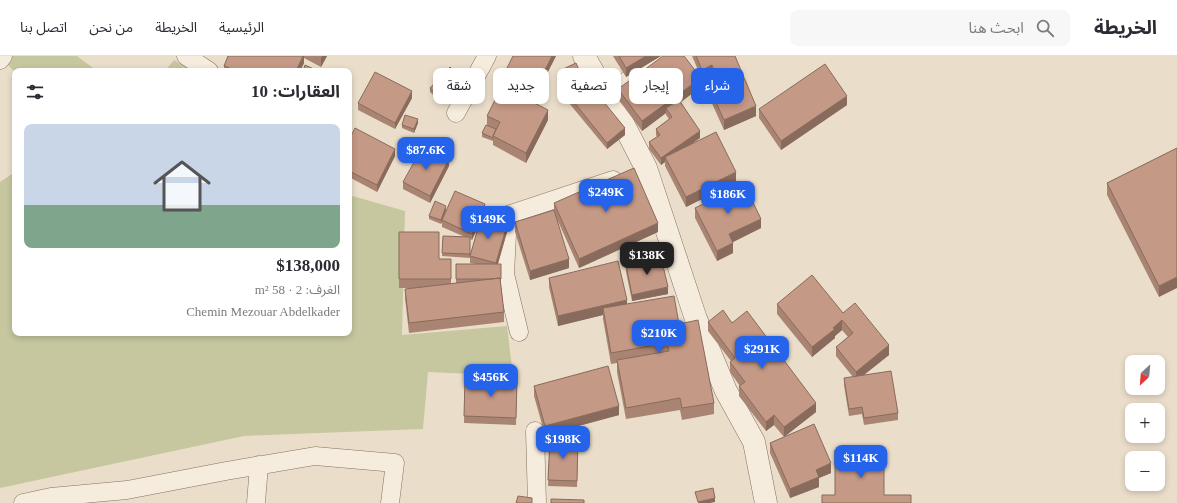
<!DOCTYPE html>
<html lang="ar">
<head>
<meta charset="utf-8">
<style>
  body { margin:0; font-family:"Times New Roman","Noto Sans Arabic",serif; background:#f7f7f7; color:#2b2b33; direction:rtl; height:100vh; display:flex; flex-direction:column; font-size:15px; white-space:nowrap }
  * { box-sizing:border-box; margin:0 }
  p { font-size:13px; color:#7c7c81 }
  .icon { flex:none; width:22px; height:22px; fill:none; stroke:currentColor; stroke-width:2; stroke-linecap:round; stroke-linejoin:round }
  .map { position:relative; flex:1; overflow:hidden; direction:ltr }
  .drawer { position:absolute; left:12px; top:12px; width:340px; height:268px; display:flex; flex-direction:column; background:#fff; border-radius:8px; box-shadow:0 2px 6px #0003; direction:rtl }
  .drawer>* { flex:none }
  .banner { position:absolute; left:364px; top:12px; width:380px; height:36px; direction:rtl; display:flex; gap:8px }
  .needle { width:26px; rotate:206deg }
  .fabs { position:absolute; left:1125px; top:299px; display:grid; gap:8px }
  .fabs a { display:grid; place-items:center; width:40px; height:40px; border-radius:8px; background:#fff; box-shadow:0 2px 6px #0003; font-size:20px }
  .price { position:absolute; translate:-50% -34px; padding:0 9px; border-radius:8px; background:#2563eb; color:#fff; font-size:13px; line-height:26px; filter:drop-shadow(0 1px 2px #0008) }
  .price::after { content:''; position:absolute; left:50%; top:24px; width:12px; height:9px; margin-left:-6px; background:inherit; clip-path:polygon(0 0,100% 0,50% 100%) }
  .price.current { background:#222; color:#fff }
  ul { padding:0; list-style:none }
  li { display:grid; align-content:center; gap:8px; height:212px; padding:0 12px }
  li+li { border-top:1px solid #e1e1e2 }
  li span { display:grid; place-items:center; height:124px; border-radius:8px; color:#555 }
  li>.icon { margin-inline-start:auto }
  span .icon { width:72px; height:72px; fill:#fffc; stroke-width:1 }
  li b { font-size:17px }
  h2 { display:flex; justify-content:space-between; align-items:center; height:48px; padding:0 12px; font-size:17px }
  .tag { padding:0 14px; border-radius:8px; background:#fff; box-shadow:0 2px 6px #0003; font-size:14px; line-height:36px }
  .tag.current { background:#2563eb; color:#fff }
  header { display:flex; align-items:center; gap:24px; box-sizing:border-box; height:56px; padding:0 20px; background:#fff; border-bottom:1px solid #e1e1e2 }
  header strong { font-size:19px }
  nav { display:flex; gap:22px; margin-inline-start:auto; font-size:14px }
  .search { width:280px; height:36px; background:#f7f7f7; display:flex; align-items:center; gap:10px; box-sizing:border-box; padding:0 14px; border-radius:8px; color:#7c7c81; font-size:15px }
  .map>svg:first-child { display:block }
</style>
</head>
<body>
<header>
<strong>الخريطة</strong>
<div class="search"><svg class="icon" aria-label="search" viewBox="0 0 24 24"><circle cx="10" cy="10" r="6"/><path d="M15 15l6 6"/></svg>ابحث هنا</div>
<nav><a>الرئيسية</a><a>الخريطة</a><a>من نحن</a><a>اتصل بنا</a></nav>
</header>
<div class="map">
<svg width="1177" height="447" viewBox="0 0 1177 447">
  <rect width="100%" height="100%" fill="#eadeca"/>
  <path fill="#c6c79f" d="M11 0H77L97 15H15V16L6 7Z
    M174 4 192 15H165Z
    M15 116V277H349V139L405 155 402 279 507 270 513 320 428 316 423 373 244 380 0 432V126Z"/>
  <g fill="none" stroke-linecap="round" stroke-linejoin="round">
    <g stroke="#857161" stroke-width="19">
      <path id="minor" d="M186 0 209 15
        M0 4 3 0
        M605 37 672 0
        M456 57 487 0
        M519 276 505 218 508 159 613 124
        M535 375 537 447
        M23 447 51 441 127 434 226 415 315 400 395 407 390 447
        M256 447 259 409"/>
    </g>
    <g stroke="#857161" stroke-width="23">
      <path id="tertiary" d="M584 0 605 37 609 40 646 112 696 263 726 335 754 386 766 447"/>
    </g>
    <use href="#minor" stroke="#f6ecdd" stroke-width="18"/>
    <use href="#tertiary" stroke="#f6ecdd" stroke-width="22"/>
  </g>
  <path fill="#a98472" d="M228 0H327L321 11 304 2V7L300 15H224V10Z
    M556 0 537 37 506 21V14Z
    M613 0H661L626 21Z
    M692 0H735L756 60 724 74 710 43V33L717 30 712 19 702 23Z
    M561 14 582 20 625 79 607 93 564 41V34L568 31 561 17Z
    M461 25 441 46 430 36V32Z
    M701 31 681 46 700 82 690 89 736 126 686 151 665 110V106L661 109 649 93V86L657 81 656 79V73L669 63 666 59V57L642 75 618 43V33Z
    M412 42 395 73 358 54V47Z
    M847 49 781 94 759 62V53Z
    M487 60 548 64 526 107 493 89V85L482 81V77L487 69Z
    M418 67 414 77 402 72V69Z
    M349 84 395 100 377 136 349 121Z
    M1177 92 1159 241 1107 139V127Z
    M449 110 430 147 403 133V126Z
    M554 147 658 176 579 212 557 163 569 212 530 224 515 176V166L554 154Z
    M695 152 761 172 733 186V197L717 205 695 162Z
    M446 154 485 155 482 162 507 176 498 208H501V230L504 256V266L409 277 405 242V233L414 232H399V176L439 203H451V228L456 227V208H476L470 207V200L479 169 472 184 470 183V202L442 200 443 180 465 181 442 171V165L441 168 429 163V160Z
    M626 209 668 238 632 245 626 216Z
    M549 222 627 248 679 268 714 347V358L682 364 680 354 626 363 617 316V307L611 308 603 263V259L558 270 549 231Z
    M777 248 843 257 889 299 864 319 898 357V364L864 369 862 358 849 360 844 329V322L853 321 836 300V291L848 281 842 274 835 280V282L812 301 777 258Z
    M708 266 732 267 816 356 784 381 774 369 766 375 739 340V330H740L730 316V306L731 305 708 275Z
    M465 323 517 324 516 369 464 367Z
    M534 330 619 359 545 379 534 340Z
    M550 382 578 383 577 431 548 430Z
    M770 387 831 417 819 422V431L790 442 770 397Z"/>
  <path fill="#896b5d" d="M303 0H304V7L300 15H296Z
    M322 0H327L321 11V2Z
    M552 0H556L537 37V30Z
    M646 0H661L626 21V12Z
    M712 9V19L702 23V14Z
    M461 21V25L441 46V42Z
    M701 22V31L668 55 666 52V57L642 75V65Z
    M412 35V42L395 73V67Z
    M847 40V49L781 94V85Z
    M756 50V60L724 74V64Z
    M548 54V64L526 107V97Z
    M418 63V67L414 77V73Z
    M625 72V79L607 93V87Z
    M700 75V82L667 105 665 101V106L661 109V102Z
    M395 93V100L377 136V129Z
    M449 103V110L430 147V140Z
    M736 116V126L686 151V141Z
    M485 148V155L472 184V178Z
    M446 150V154L441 168V164Z
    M761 163V172L729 188V178Z
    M658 167V176L579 212V203Z
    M507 169V176L496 214V207Z
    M733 187V197L717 205V195Z
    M569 203V212L530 224V215Z
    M1177 221V232L1159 241V230Z
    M668 231V238L632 245V239Z
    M627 244V253L603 252V259L558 270V260Z
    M842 264V274L835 280V282L812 301V291L833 272Z
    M889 289V299L856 325V316Z
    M816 347V356L784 381V371Z
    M619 350V359L545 379V370Z
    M774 359V369L766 375V366Z
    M831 407V417L819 422V431L790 442V433L816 414Z
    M715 442V446L710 447H698V446Z"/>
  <path fill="#c49985" stroke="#896b5d" d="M228 0H303L296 15H237L224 10Z
    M513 0H552L537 30 506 14Z
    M619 0H646L626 12Z
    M663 0H684L701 22 642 65 618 33Z
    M696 0H735L756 50 724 64 710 33 721 29 712 9 702 14Z
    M576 7 582 20 575 25 568 28 561 14Z
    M825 8 847 40 781 85 759 53Z
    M305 9 318 15H303Z
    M450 11 461 21 441 42 430 32Z
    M375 16 412 35 395 67 358 47Z
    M582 19 625 72 607 87 564 34Z
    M502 30 548 54 526 97 493 80 500 66 487 60Z
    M679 44 700 75 661 102 649 86 660 79 656 73 672 61 666 52Z
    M405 59 418 63 414 73 402 69Z
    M486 69 496 73 493 80V82L482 77Z
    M355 72 395 93 377 129 349 115V84Z
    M716 76 736 116 686 141 665 101Z
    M423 90 449 103 430 140 403 126Z
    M1177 92V221L1159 230 1107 127Z
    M634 112 658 167 579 203 554 147Z
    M744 128 761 163 729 178 733 187 717 195 695 152Z
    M455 135 485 148 472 178 442 164Z
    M435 145 446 150 441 164 429 160Z
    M554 154 569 203 530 215 515 166Z
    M481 162 507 169 496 207 470 200Z
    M399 176H439V203H451V223H399Z
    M443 180 470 181V198L442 197Z
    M661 201 668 231 632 239 626 209Z
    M618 205 627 244 558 260 549 222Z
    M456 208H501V223H500V222L491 223H456Z
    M812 219 843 257 855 247 889 289 856 316 836 291 853 277 842 264 833 272 835 273 812 291 777 248Z
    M500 222 504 256 409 267 405 233Z
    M674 240 679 268 698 264 714 347 682 352 680 342 626 352 617 304 669 295 667 287 611 297 603 252Z
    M723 254 732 267 747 255 816 347 784 371 774 359 766 366 739 330 745 326 730 306 735 302 708 266Z
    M608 310 619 350 545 370 534 330Z
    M891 315 898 357 864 362 862 351 849 353 844 322Z
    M465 323 517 324 516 362 464 360Z
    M814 368 831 407 816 414 819 421 790 433 770 387Z
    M550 382 578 383 577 425 548 424Z
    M884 393V439H911V447H822V439H835V394Z
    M713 432 715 442 698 446 695 436Z
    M518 440 532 442V447H516Z
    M551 443 584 444V447H551Z"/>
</svg>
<div class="fabs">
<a><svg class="needle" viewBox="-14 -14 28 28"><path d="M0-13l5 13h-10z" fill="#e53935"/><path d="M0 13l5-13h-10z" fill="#7c7c81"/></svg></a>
<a>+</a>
<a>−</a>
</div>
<b class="price" style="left:426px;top:115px">$87.6K</b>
<b class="price" style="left:606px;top:157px">$249K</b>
<b class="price" style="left:728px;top:159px">$186K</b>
<b class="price" style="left:488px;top:184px">$149K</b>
<b class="price current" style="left:647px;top:220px">$138K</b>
<b class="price" style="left:659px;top:298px">$210K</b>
<b class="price" style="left:762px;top:314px">$291K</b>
<b class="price" style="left:491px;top:342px">$456K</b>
<b class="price" style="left:563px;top:404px">$198K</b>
<b class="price" style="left:861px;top:423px">$114K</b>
<div class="banner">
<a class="tag current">شراء</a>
<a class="tag">إيجار</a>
<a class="tag">تصفية</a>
<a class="tag">جديد</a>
<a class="tag">شقة</a>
</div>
<section class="drawer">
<h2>العقارات: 10<svg class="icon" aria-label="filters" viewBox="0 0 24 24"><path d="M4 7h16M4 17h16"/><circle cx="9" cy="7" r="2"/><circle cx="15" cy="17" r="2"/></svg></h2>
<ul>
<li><span style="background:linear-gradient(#c9d6e8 65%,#7fa58c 0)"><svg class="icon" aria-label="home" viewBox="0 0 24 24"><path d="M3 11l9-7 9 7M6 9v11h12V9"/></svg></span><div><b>$138,000</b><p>الغرف: 2 · 58 m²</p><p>Chemin Mezouar Abdelkader</p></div></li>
</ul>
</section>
</div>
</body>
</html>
